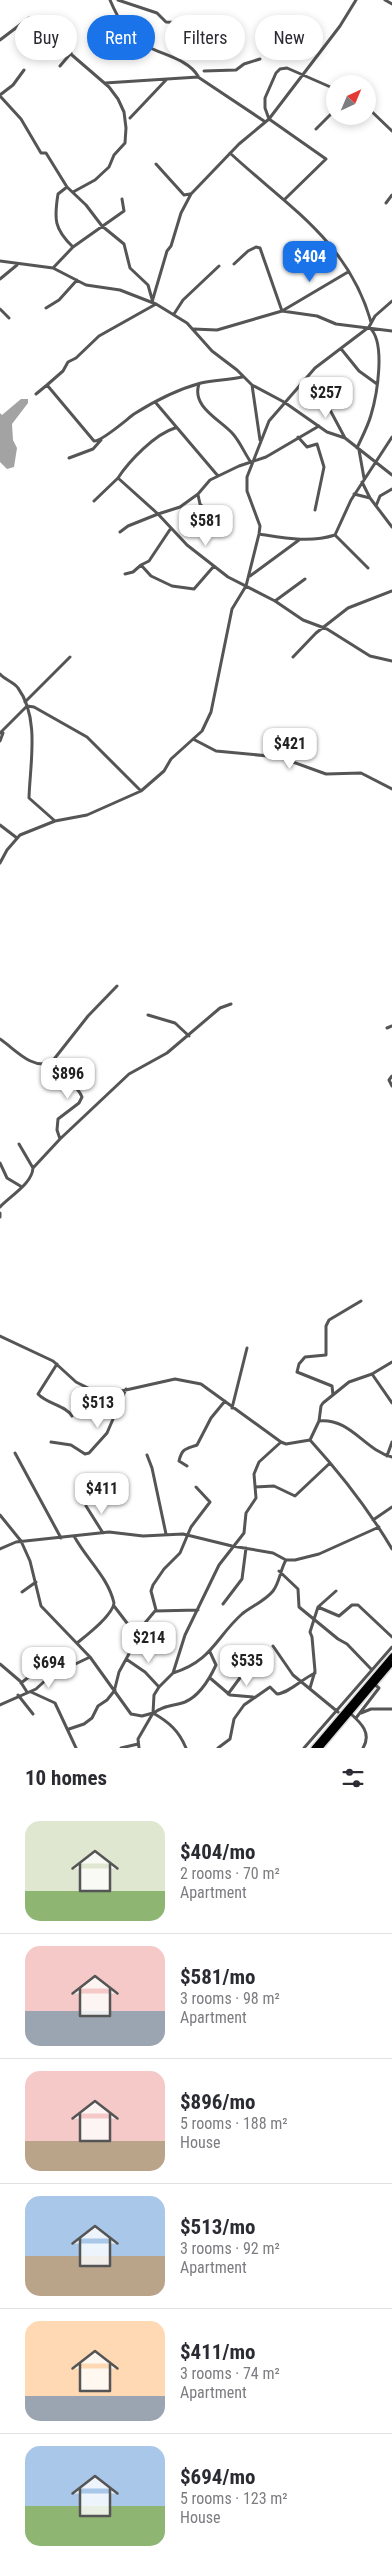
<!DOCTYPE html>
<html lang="en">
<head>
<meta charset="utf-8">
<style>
  body { margin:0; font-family:"Roboto Condensed",sans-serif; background:#f2f2f3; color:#2b2b33; height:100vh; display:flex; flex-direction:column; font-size:19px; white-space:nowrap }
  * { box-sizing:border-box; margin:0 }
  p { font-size:16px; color:#7c7c81 }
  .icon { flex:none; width:28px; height:28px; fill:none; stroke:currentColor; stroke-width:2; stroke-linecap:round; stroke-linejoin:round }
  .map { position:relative; height:1748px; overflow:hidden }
  .drawer { display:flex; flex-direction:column; background:#fff; flex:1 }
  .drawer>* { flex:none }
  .banner { position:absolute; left:15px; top:15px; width:362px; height:45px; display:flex; gap:10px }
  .needle { width:32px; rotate:44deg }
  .fabs { position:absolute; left:326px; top:75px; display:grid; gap:10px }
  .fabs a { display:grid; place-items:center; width:50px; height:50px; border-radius:50%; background:#fff; box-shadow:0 2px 8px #0003; font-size:25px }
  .price { position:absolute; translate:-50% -42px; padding:0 11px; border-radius:10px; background:#fff; color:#222; font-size:16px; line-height:32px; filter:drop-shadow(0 1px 2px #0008) }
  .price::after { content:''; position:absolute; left:50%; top:30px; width:15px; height:11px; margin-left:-8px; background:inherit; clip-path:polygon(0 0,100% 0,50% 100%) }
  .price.on { background:#1a73e8; color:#fff }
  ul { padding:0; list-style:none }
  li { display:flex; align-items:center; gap:15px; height:125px; padding:0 25px }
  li+li { border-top:1px solid #e1e1e2 }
  li span { display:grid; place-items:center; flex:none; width:140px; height:100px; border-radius:15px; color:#555 }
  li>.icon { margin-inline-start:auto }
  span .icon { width:60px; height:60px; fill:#fffc; stroke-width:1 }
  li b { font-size:21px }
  h2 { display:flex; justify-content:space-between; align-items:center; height:60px; padding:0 25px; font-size:21px }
  .chip { padding:0 18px; border-radius:22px; background:#fff; box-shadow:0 2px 8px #0003; font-size:18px; line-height:45px }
  .chip.on { background:#1a73e8; color:#fff }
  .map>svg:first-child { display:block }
</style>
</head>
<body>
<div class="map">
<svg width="392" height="1748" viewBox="0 0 392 1748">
  <rect width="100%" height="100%" fill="#fff"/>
  <path fill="#a3a3a3" d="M21 399H28V403L12 424 13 440 17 448 14 467 7 469 0 462V413L2 415Z"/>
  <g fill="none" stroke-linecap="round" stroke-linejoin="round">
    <g stroke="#dbdbdb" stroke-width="8">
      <path id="primary" d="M314 1748 392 1656
        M320 1748 392 1663"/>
    </g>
    <path stroke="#555" stroke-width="3" d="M110 0C118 19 127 34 145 45 161 55 187 58 198 76
      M118 0 157 13 166 22 186 23 215 31
      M385 0 392 4
      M0 40 29 18 109 87 118 99 124 112 126 128 125 143 114 155 109 167 95 180 73 192
      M60 66 71 53
      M204 71 236 70 244 64 260 59
      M105 83 198 77 264 121
      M0 95 13 85 24 70
      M0 96 21 119 41 153H46L67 187 86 205 102 226 124 244 130 268 148 285 152 299
      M368 108 392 131
      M130 118 166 80
      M316 129 335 110
      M230 153C287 206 348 241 371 322
      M156 164 184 195 190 194
      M67 187 58 194C54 219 54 229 73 247
      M285 199 326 159 269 119 265 108V98L276 73 280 69 287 68 335 89
      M386 203 392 195
      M0 261 53 268 86 285 120 290 156 304 187 323 212 351 237 370 252 385 284 402 327 432 345 438 392 475
      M234 264 248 251 256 247 260 248 282 311 348 272
      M53 268 73 247 124 211 122 199
      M0 279 17 265
      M152 302 167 251 171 246 181 213 191 194 239 144 269 119 340 26 356 0
      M156 304 99 336 76 358 68 362 63 371 47 385 94 441C101 442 126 420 134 414 153 402 179 389 201 383 214 380 229 380 242 377
      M46 308 59 300 77 280
      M0 309 9 318
      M174 314 183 300 219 266
      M193 329 217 330 282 311 317 316 336 324 392 331
      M342 350 359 371 377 384
      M199 384C191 407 221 420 233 434 240 442 244 452 250 461
      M252 385 260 440
      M36 394 47 385
      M322 395 345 438
      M156 403 218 476
      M319 426 266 457 239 466 210 480 198 494 180 507 158 514 187 545 228 577 275 601 303 620 327 629 370 656 392 661
      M298 437 307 447 317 444 324 467 315 510
      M357 448C362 437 368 426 371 415 377 395 386 343 370 328
      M359 450 364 478
      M69 458 93 449 101 440
      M362 482 370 498 392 527
      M354 494 370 498
      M198 495 200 504 211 515 210 519
      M94 501 118 478
      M376 506 380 496 392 489
      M171 528 149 561 141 565 151 576 172 586 194 589 214 566
      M120 532 128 526 158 514 118 478C129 461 155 434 175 428
      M259 534C285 538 310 543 335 535L351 500 392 437
      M335 535 368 568
      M125 574 133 572 141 565
      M250 576 299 540
      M275 601 305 579
      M293 657 316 633 348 608 392 591
      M0 674C5 680 14 682 18 688 40 718 30 763 29 798L55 821
      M25 702 70 657
      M0 733 27 706 34 707 87 737 141 791
      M193 739 216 751 279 757 326 774 361 773 392 789
      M0 741 3 733
      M0 825 17 838
      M0 863 7 850 20 835 55 821 87 815 141 791 164 771 171 759 202 731 211 712 232 609 246 586 259 534 260 526 247 491V477L269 421 315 368 369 327 375 316 392 301
      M148 1015 175 1023 189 1036
      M387 1028 392 1026
      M0 1039C16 1050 31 1069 51 1063L88 1016 117 986
      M56 1060C58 1079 76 1081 82 1097L79 1103 58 1119 57 1130 60 1139
      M392 1076 389 1080 392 1086
      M19 1144 33 1168
      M0 1163 7 1178 22 1187
      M0 1207C10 1196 32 1184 33 1168L60 1139 129 1074 167 1053 220 1008 231 1004
      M0 1213V1217
      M0 1336 53 1361 76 1382 96 1392 108 1394 175 1379 201 1384 281 1442 286 1444 310 1440C340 1473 369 1510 392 1549
      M57 1364 38 1394C47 1404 67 1406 72 1416
      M372 1374 392 1403
      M333 1395 332 1386 297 1372 299 1364 305 1357 326 1355V1326L329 1320 361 1301
      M232 1408 247 1348
      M319 1421C351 1418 364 1450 392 1457
      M310 1440 319 1421 321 1406 323 1403 349 1382 372 1374 392 1362
      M51 1442 71 1445 85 1454 89 1453 107 1433 126 1389
      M15 1453 61 1538
      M147 1455 152 1468 166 1534
      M387 1456 392 1442
      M187 1466 179 1461C182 1448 186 1449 197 1445L211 1418 225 1401
      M255 1487 274 1486 295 1496 330 1463
      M86 1506 103 1533
      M0 1515 21 1541 30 1561 41 1606 90 1657 131 1714 142 1716 153 1713C169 1722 179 1731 186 1748
      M373 1520 392 1507
      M74 1536C87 1560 108 1577 114 1603 113 1615 87 1635 77 1643
      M0 1549 16 1542 109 1532 143 1536 183 1534 232 1546 273 1553 286 1560H295L319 1554 379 1527
      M279 1571 298 1589 299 1607 338 1639 347 1644 372 1670
      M22 1592 36 1582
      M223 1604 242 1579 246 1548
      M114 1606 127 1623 138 1633
      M318 1607 336 1591
      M156 1610 151 1591 153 1585 164 1569 180 1553 191 1527 210 1502 196 1487
      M273 1646 293 1675 338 1712
      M126 1659 145 1672 159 1687
      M0 1664 20 1681 27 1692
      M173 1673C212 1661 216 1637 242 1614 252 1606 265 1601 273 1591 280 1582 280 1570 286 1560
      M210 1678 230 1695 253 1697
      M21 1683 43 1666
      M115 1688 119 1672 136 1641 139 1630 155 1611 198 1610
      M310 1688 315 1671 312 1637 310 1632 318 1607 339 1616 352 1605H358L392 1637
      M31 1692 55 1703 76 1748
      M228 1694 248 1667
      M18 1695 33 1714
      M0 1705 36 1689 61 1666 67 1668 90 1657
      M154 1713C163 1705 174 1706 185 1702 199 1696 210 1678 216 1665L210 1652
      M350 1713C361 1723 372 1733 363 1748
      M361 1713 371 1709H392
      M356 1718 379 1688 374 1684
      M69 1729 84 1724 92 1718 98 1706 107 1700 115 1690
      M121 1748 138 1744
      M139 1748 138 1739 153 1713 154 1695 159 1687 173 1673 185 1635 219 1565 244 1533 246 1513 256 1498 254 1474 259 1462 281 1442
      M218 1748 230 1739 234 1719 244 1705 270 1687 277 1694C289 1693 302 1679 315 1673
      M304 1748 392 1647"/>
    <use href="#primary" stroke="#000" stroke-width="5"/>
  </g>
</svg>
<div class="fabs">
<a><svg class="needle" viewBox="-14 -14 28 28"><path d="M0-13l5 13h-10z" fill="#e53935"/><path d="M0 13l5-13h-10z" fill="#7c7c81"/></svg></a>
</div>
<b class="price on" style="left:310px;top:283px">$404</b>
<b class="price" style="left:326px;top:419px">$257</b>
<b class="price" style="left:206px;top:547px">$581</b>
<b class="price" style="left:290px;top:770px">$421</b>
<b class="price" style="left:68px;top:1100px">$896</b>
<b class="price" style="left:98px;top:1429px">$513</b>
<b class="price" style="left:102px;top:1515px">$411</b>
<b class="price" style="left:149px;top:1664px">$214</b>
<b class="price" style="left:247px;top:1687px">$535</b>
<b class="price" style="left:49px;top:1689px">$694</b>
<div class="banner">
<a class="chip">Buy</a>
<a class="chip on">Rent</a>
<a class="chip">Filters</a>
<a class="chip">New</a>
</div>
</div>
<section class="drawer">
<h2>10 homes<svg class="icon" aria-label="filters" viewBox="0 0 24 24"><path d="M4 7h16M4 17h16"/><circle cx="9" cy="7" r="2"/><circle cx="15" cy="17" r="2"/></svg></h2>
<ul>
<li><span style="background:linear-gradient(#dfe7d0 70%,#8fb573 0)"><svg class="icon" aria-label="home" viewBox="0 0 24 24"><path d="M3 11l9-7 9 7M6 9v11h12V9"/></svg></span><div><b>$404/mo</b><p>2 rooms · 70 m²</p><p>Apartment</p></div></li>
<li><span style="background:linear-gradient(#f6c9c9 65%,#9aa5b1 0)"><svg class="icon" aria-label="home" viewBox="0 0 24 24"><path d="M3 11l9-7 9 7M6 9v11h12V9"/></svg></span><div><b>$581/mo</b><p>3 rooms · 98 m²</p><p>Apartment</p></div></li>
<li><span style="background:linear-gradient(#f6c9c9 70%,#b9a48a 0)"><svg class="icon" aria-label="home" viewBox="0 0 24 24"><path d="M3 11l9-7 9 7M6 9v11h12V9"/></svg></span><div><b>$896/mo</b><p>5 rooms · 188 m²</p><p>House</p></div></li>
<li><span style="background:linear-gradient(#a9c7e8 60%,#b9a48a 0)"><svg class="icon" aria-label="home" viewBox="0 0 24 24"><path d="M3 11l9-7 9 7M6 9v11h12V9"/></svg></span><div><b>$513/mo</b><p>3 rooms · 92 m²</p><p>Apartment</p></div></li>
<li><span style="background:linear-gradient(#ffd9b3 75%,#9aa5b1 0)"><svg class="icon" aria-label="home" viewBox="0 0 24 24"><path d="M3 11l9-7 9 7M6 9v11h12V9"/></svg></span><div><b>$411/mo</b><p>3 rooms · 74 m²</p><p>Apartment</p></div></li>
<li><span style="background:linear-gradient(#a9c7e8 60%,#8fb573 0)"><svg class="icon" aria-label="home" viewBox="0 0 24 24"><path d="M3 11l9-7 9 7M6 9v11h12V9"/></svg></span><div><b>$694/mo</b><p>5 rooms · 123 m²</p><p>House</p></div></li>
</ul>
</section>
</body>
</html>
